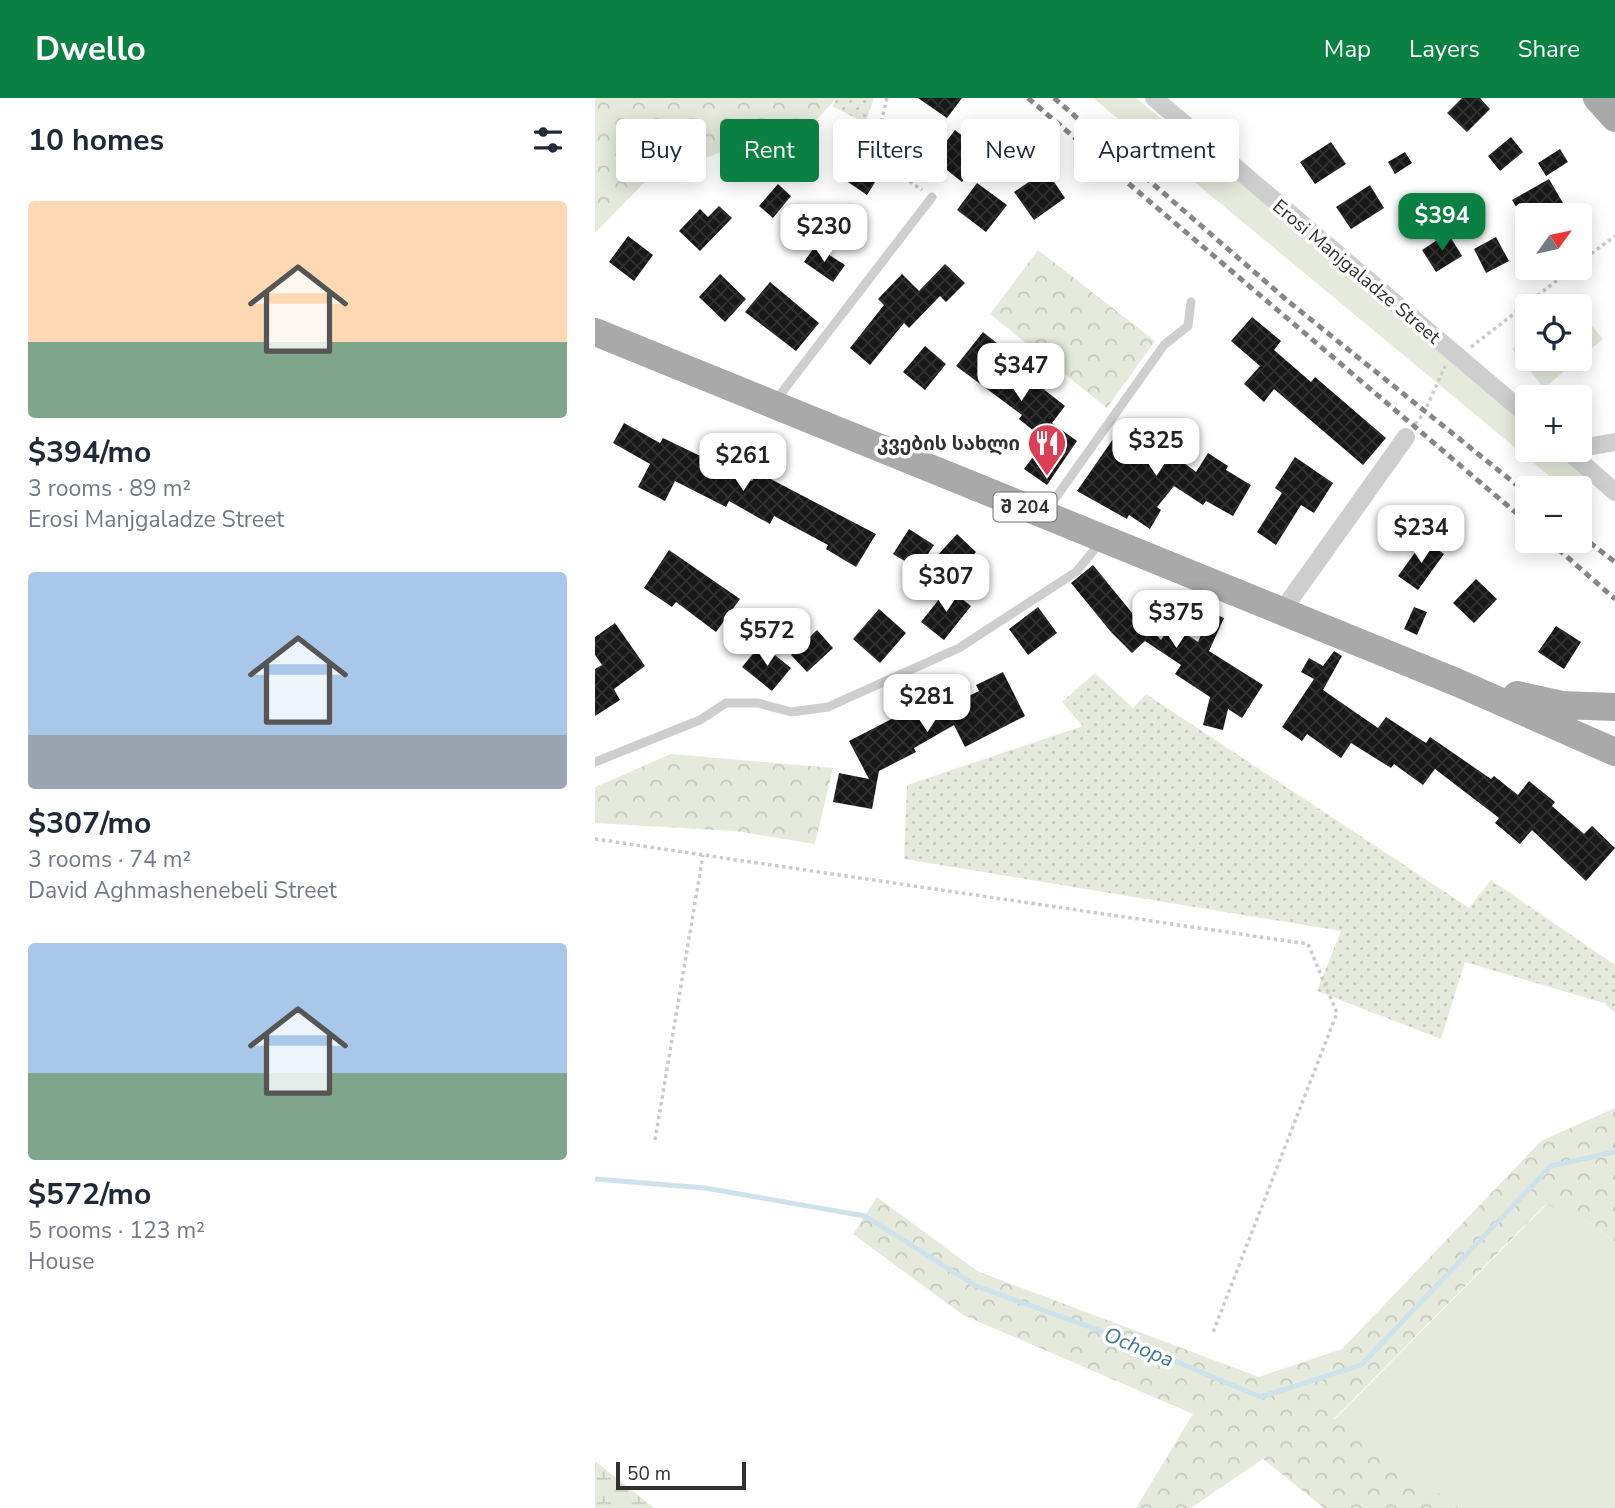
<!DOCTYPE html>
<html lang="en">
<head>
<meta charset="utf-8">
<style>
  body { margin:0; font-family:"Nunito Sans","Noto Sans Georgian",sans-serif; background:#f6f6f7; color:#1f2937; height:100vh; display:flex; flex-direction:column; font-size:26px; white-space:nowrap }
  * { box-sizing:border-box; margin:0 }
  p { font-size:23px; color:#747a83 }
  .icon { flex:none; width:38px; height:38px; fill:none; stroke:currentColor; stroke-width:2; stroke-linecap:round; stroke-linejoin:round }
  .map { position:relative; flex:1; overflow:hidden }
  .sheet { display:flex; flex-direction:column; background:#fff; width:595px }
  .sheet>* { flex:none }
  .hud { position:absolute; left:21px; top:21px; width:665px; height:63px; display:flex; gap:14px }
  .needle { width:46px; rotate:57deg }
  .buttons { position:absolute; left:920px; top:105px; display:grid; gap:14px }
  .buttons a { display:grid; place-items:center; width:77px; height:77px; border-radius:7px; background:#fff; box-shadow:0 4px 18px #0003; font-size:35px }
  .scale { position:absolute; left:21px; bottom:18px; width:130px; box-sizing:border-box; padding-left:7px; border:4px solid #313131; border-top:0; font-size:19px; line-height:24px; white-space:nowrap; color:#313131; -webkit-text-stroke:5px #fff; paint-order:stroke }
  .price { position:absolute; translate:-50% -60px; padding:0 16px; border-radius:14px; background:#fff; color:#222; font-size:23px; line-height:46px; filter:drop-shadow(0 2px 4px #0008) }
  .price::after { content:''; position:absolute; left:50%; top:42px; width:21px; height:16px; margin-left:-10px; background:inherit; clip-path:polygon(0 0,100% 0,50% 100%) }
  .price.selected { background:#0b8043; color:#fff }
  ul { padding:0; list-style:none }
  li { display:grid; align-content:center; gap:14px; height:371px; padding:0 28px }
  li span { display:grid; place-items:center; height:217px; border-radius:7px; color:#555 }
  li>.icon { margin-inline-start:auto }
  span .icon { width:126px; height:126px; fill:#fffc; stroke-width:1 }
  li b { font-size:30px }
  h2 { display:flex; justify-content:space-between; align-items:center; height:84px; padding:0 28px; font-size:30px }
  .chip { padding:0 24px; border-radius:7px; background:#fff; box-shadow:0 4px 18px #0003; font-size:24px; line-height:63px }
  .chip.selected { background:#0b8043; color:#fff }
  header { display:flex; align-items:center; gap:42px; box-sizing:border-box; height:98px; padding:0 35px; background:#0b8043; color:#fff }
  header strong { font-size:33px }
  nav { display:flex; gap:38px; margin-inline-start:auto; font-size:24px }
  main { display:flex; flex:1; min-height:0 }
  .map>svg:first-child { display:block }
</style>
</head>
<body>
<header>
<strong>Dwello</strong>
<nav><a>Map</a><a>Layers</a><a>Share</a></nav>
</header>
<main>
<section class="sheet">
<h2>10 homes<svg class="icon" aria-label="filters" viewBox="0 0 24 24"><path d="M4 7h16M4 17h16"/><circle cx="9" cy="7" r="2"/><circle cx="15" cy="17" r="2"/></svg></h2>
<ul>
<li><span style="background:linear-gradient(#ffd9b3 65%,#7fa58c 0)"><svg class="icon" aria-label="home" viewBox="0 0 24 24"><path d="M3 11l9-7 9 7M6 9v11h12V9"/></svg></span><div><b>$394/mo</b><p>3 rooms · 89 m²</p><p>Erosi Manjgaladze Street</p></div></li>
<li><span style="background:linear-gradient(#a9c7e8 75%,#9aa5b1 0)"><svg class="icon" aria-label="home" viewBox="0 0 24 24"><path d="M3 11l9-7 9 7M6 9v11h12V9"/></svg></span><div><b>$307/mo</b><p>3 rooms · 74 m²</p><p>David Aghmashenebeli Street</p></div></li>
<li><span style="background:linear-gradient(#a9c7e8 60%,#7fa58c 0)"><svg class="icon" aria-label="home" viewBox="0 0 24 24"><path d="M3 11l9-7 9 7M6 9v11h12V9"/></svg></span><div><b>$572/mo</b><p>5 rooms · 123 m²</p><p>House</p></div></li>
</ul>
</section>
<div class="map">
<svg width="1020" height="1410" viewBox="0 0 1020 1410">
  <defs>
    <pattern id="forest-crowns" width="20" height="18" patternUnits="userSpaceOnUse" patternTransform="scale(1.75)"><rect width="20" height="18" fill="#e5eadd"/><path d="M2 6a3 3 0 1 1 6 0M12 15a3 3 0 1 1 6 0" fill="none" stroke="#c5c9be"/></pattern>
    <pattern id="wetland-marsh" width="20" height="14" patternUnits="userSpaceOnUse" patternTransform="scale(1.75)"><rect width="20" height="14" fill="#e5eadd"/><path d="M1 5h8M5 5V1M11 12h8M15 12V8" fill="none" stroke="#c5c9be"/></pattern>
    <pattern id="park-dots" width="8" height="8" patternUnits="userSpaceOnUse" patternTransform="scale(1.75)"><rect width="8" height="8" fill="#e5eadd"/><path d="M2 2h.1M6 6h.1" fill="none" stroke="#c5c9be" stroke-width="1.8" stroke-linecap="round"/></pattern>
    <pattern id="building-cross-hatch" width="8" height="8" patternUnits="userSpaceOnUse" patternTransform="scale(1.75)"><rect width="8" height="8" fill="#181818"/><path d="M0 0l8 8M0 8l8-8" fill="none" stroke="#313131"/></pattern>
  </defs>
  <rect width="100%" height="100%" fill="#fff"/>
  <path fill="#e5eadd" d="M498 0H541L797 208 933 328V352H961L987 373 989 407 985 404V390H969Z
    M985 214 1008 241 985 260Z
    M933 238V261H984L949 290 917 251Z
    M952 1106 997 1126 1020 1144V1410H864L739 1322Z"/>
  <path fill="url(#forest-crowns)" d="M0 0H242L197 48 153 44 52 82 0 135Z
    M443 152 560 243 512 310 395 216Z
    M76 656 238 670 220 746 140 733 0 725V689Z
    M1020 1010V1144L997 1126 951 1106 739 1321 864 1410H729L668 1361 596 1410H541L598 1316 368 1217 258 1136 282 1099 382 1173 664 1279 747 1251 946 1043Z"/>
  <path fill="url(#wetland-marsh)" d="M0 1363 59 1410H0Z"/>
  <path fill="url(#park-dots)" d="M242 0H279L270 25 237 8Z
    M500 575 538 610 551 596 874 810 896 782 1020 867V915L1009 905 870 864 846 941 722 893 746 833 309 761 312 687 488 628 467 604Z"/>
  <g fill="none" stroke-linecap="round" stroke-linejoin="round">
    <path stroke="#cde2eb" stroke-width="5" d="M0 1081 110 1090 270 1118 381 1188 517 1237 666 1299 766 1267 956 1068 1020 1054"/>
  </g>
  <path fill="url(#building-cross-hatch)" d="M323 0H367L352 20Z
    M867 0H885L895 11 872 34 852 15Z
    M360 32 389 55 367 84 338 61Z
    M916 39 928 54 905 73 893 58Z
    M736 44 751 66 720 86 705 64Z
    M965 51 973 64 951 78 943 65Z
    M264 54 289 70 272 97 247 80Z
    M810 54 817 65 800 76 793 64Z
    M451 72 470 100 439 122 419 94Z
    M954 81 975 117H926L917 102Z
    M382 85 412 107 391 134 362 112Z
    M183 86 196 98 178 120 164 108Z
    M775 87 789 110 756 131 741 109Z
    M124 108 137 120 105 153 84 133 105 111 113 119Z
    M853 135 867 158 841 174 827 152Z
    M33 138 58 157 39 183 14 164Z
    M901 139 914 163 891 175 879 151Z
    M220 148 250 167 238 184 209 164Z
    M350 166 370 185 351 204 345 198 314 230 309 225 275 267 255 250 289 207 283 201 307 176 324 193Z
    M125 176 151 201 130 224 104 199Z
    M175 184 224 225 201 253 150 214Z
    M657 219 686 243 679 252 716 284 720 279 791 340 768 367 679 291 669 304 649 286 665 268 636 243Z
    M388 234 413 254 409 260 470 308 457 325 482 343 452 387 429 371 450 342 424 321 427 317 361 268Z
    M330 248 351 266 330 292 308 274Z
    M532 321 601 374 613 355 633 368 631 372 656 387 638 418 611 403 608 407 579 388 562 409 566 412 555 431 534 417 532 421 482 393Z
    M29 325 65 345 68 340 157 383 162 374 281 436 261 469 231 451 233 447 179 418 175 426 134 403 131 409 80 383 70 403 43 389 55 366 18 345Z
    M700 359 738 385 719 415 706 407 681 447 662 434 687 395 680 390Z
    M314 431 339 447 323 471 298 456Z
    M362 436 381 454 358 479 339 461Z
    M829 442 849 456 823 492 803 478Z
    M74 452 145 501 121 534 81 504 77 509 49 490Z
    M498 467 542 521 545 518 566 542 576 526 603 544 616 514 629 520 614 553 668 587 647 620 633 611 628 632 608 627 615 599 580 576 586 567 550 543 537 555 516 534 476 485Z
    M881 481 902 501 879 525 858 505Z
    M353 490 376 508 349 542 326 524Z
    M443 509 462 535 433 557 414 531Z
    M819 509 832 514 822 537 809 531Z
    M284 511 311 535 285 565 258 541Z
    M20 525 50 568 19 591 25 602 0 618V571L7 567 0 557V539Z
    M961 528 986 544 969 571 943 554Z
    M222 532 238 550 212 574 196 557Z
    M166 546 196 570 177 593 147 569Z
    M739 553 747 558 728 592 783 630 791 619 831 645 835 639 896 681 899 678 923 697 934 683 960 704 957 708 989 736 997 728 1020 750 991 783 937 732 925 746 900 725 904 720 840 671 828 687 799 666 796 670 756 645 746 660 712 636 707 643 687 629 719 581 706 574 714 560 728 568Z
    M408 574 430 618 370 649 359 627 319 650 321 654 284 673 277 711 238 704 244 675 274 681 254 643 314 612 336 596 345 612 384 593 381 587Z"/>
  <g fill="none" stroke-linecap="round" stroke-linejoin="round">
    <path stroke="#cbcbcb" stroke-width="3.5" stroke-dasharray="3.5 3.5" stroke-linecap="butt" d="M292 0 281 45 300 73 327 92
      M985 164 1020 138
      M876 249 978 170
      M820 326 829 315 850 268
      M0 741 713 846 742 915 617 1237
      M60 1042 108 757"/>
    <path stroke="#cecece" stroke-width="9" d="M181 302 337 99
      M452 412 569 247 593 228 596 204
      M0 664 105 622 131 605H163L196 614 233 609 364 550 481 474 505 445"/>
    <path stroke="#cecece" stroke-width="18" d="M559 0 933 318
      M985 350 1020 344
      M972 352 1020 394
      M687 513 811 339"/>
    <path stroke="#a9a9a9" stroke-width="28" d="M1002 0 1020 20
      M0 234 861 584 1020 654
      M922 597 967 607 1020 609"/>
    <path stroke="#868686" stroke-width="5" stroke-dasharray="7 5" stroke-linecap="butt" d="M433 0 933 425
      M459 0 694 204 933 396
      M985 437 1020 464
      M954 443 1020 501"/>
  </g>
  <defs>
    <g id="restaurant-pin" transform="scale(2.0125)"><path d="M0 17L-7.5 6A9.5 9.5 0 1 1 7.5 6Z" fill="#de3d56" stroke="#fff"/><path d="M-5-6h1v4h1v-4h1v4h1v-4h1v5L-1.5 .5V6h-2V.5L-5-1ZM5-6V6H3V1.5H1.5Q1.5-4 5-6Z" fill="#fff"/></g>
  </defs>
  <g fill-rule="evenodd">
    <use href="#restaurant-pin" x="452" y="345"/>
  </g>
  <g text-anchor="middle" stroke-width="7" stroke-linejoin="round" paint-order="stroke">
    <rect fill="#fff" stroke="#6f6f6f" stroke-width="2" x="398.5" y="394.5" width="63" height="29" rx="5"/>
    <g font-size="18" font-weight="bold" fill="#313131">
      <text x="430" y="415">შ 204</text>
    </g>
    <g font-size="19" fill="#313131" stroke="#fff">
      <text transform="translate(762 173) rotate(40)" y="7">Erosi Manjgaladze Street</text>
    </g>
    <g font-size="19" font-weight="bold" fill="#313131" stroke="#fff" text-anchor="end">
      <text x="425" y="352">კვების სახლი</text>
    </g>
    <g font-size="21" font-style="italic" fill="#417890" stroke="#fff">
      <text transform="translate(544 1249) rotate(22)" y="7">Ochopa</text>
    </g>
  </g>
</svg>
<div class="buttons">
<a><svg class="needle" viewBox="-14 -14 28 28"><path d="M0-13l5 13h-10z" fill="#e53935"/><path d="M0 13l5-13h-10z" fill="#747a83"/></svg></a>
<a><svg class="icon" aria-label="locate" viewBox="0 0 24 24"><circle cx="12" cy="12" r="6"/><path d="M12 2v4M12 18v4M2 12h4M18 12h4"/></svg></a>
<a>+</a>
<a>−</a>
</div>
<div class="scale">50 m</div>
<b class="price selected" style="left:847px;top:155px">$394</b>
<b class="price" style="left:229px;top:166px">$230</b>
<b class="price" style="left:426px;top:305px">$347</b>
<b class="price" style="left:561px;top:380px">$325</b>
<b class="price" style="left:148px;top:395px">$261</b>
<b class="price" style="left:826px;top:467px">$234</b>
<b class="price" style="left:351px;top:516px">$307</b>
<b class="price" style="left:581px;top:552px">$375</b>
<b class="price" style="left:172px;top:570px">$572</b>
<b class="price" style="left:332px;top:636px">$281</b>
<div class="hud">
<a class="chip">Buy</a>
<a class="chip selected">Rent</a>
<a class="chip">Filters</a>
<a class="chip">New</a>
<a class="chip">Apartment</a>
</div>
</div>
</main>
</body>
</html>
